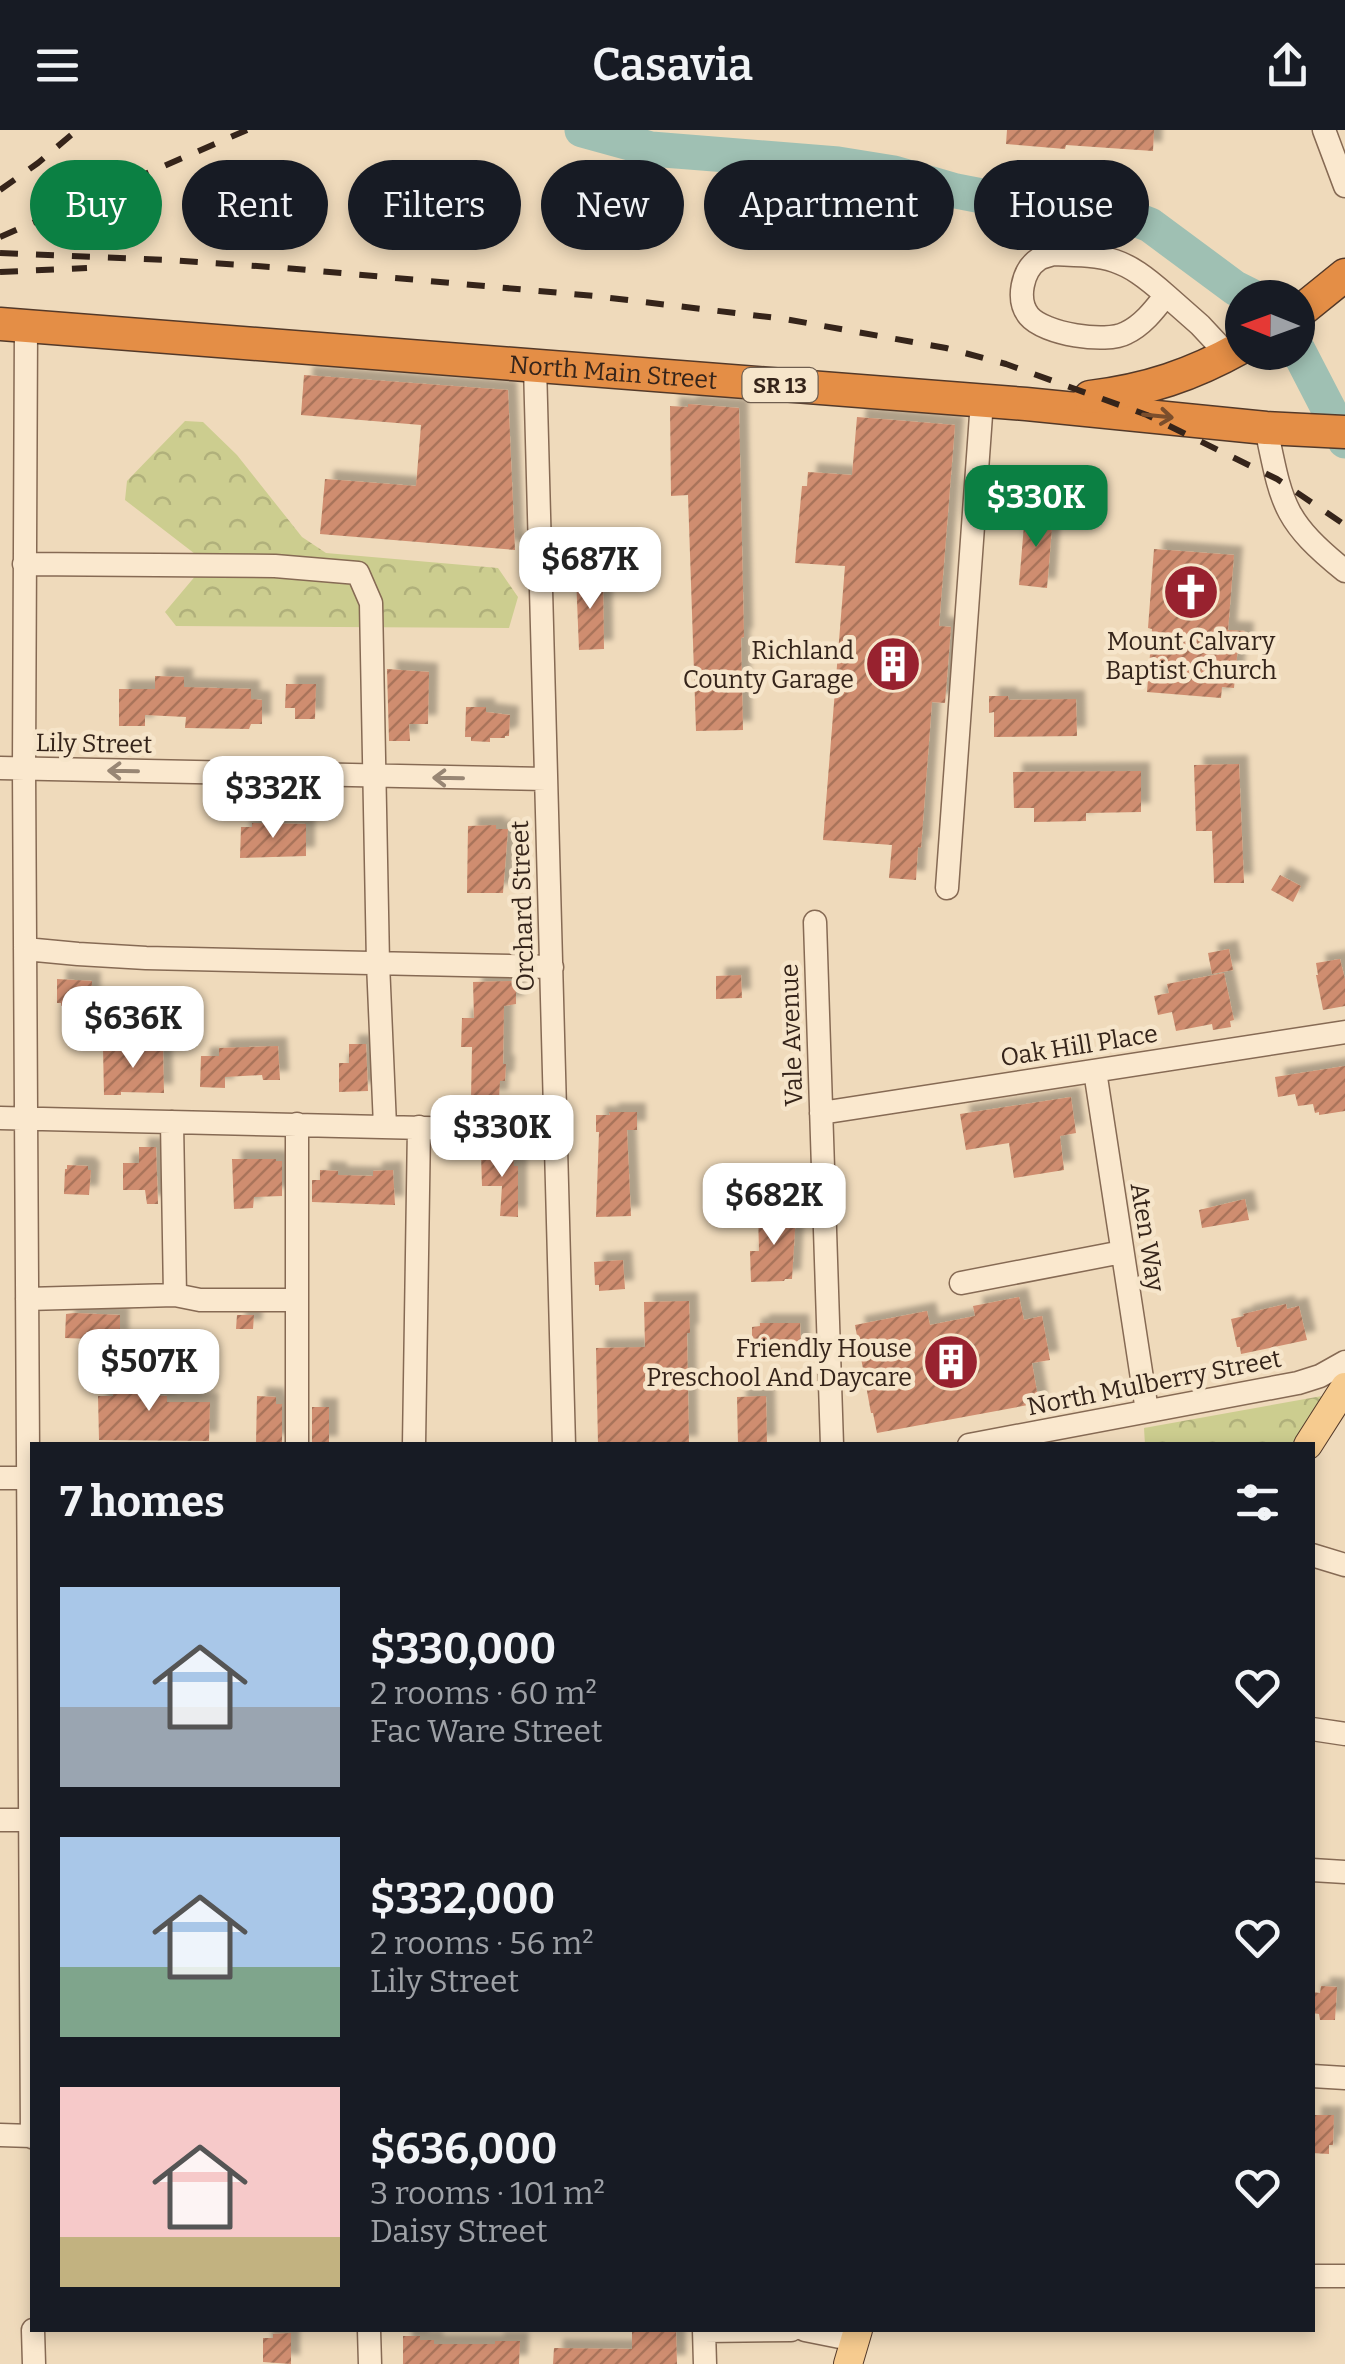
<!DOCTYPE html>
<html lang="en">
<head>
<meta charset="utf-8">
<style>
  body { margin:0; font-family:Bitter,serif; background:#20242c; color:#f1f3f6; height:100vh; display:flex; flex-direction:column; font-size:38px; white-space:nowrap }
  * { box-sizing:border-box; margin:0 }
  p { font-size:32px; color:#9ea1a6 }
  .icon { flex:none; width:55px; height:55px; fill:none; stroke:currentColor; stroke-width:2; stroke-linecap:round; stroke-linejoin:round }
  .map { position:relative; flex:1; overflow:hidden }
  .drawer { position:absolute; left:30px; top:1312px; width:1285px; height:890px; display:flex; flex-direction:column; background:#171b24; border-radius:0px; box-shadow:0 5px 15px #0003 }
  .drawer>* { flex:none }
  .guide { position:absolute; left:30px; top:30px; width:1285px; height:90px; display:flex; gap:20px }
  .needle { width:65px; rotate:271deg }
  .controls { position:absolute; left:1225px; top:150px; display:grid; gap:20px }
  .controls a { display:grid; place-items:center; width:90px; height:90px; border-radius:50%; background:#171b24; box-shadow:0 5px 15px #0003; font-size:50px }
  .price { position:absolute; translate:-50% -85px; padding:0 22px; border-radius:20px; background:#fff; color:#222; font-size:32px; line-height:65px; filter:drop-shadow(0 2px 5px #0008) }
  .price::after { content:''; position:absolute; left:50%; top:60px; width:30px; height:22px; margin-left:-15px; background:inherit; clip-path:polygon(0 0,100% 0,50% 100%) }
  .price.active { background:#0b8043; color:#fff }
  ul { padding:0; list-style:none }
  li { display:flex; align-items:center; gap:30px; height:250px; padding:0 30px }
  li span { display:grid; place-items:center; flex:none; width:280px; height:200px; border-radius:0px; color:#555 }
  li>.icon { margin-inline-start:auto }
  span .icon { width:120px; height:120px; fill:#fffc; stroke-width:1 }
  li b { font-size:42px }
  h2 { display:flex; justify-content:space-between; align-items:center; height:120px; padding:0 30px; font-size:42px }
  .tag { padding:0 35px; border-radius:45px; background:#171b24; box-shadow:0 5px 15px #0003; font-size:35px; line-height:90px }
  .tag.active { background:#0b8043; color:#fff }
  header { display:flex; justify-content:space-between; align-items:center; height:130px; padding:0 30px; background:#171b24; font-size:45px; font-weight:600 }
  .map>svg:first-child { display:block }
</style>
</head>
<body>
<header><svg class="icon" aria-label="menu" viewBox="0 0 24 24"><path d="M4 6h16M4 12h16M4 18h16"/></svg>Casavia<svg class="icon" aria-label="share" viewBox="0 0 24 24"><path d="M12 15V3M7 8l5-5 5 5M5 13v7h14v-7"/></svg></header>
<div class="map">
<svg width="1345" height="2234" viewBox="0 0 1345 2234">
  <defs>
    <pattern id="forest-crowns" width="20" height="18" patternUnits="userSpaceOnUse" patternTransform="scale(2.5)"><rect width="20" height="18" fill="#cccd8f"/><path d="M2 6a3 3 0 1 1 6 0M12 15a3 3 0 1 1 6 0" fill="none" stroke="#b0b07b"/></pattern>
    <pattern id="building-hatch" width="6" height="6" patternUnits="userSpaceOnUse" patternTransform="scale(2.5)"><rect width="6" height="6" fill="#cf8d6f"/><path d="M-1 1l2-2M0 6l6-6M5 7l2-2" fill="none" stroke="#a9735a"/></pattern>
    <filter id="shadow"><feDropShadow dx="9" dy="-9" stdDeviation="2.5" flood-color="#0004"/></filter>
  </defs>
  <rect width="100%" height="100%" fill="#efdabb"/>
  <path fill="url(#forest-crowns)" d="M185 291 203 292 237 325 302 407 326 423 498 438 518 467 509 498 176 496 165 482 197 444 199 427 125 370 127 351Z
    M1322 1266 1292 1315H1145L1144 1298Z"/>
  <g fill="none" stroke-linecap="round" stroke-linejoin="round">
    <path stroke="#9fc0b3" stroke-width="35" d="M582 0 651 19 838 34 894 43 956 61 987 67 1053 70 1114 81 1150 95 1235 158 1255 168
      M1298 220 1345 311"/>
  </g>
  <path fill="url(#building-hatch)" filter="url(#shadow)" d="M1007 0H1154L1153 21 1066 15 1065 19 1006 14Z
    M304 245 508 260 515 420 320 404 325 349 416 356 421 295 301 285Z
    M688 274 739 278 744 507 741 508 743 600 696 601 688 365 671 366 670 276 688 277Z
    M857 287 955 295 939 496 951 497 945 573 932 572 921 718 918 717 916 750 889 748 892 715 823 710 845 436 795 433 797 410 802 356H807L808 342 852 345Z
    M1025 383 1053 385 1047 458 1019 455Z
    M1154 419 1234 425 1228 500 1245 501 1244 517 1238 516 1234 558 1222 557 1221 568 1147 562 1152 499 1148 498Z
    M576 446H603L604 519 579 520Z
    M387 539 429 542 428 594H409L410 611H389Z
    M155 546 184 547V557L251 559V569L262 570V594H251L249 599 185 598 186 587 145 585V596H119V559H155Z
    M286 554H316L315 589H295V578H285Z
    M989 566H1008L1009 570 1076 569 1077 606 994 607V582L989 583Z
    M466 577H486V582L510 585 509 606H505V608H490V612L471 611V607H465Z
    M1239 634 1244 753H1214L1212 701H1196L1194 635Z
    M1141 641V682L1086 683V691L1034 692V678H1014L1013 642Z
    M252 693 306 694V726L240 728 241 697H252Z
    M496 695V699H508L503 763H467L468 696Z
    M1280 745 1301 756 1293 772 1271 760Z
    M1229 819 1233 840 1212 844 1208 823Z
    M1340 829 1345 849V876L1323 880 1316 845H1318L1316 833Z
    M1224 843 1234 890 1230 891 1231 897 1213 900 1212 894 1176 901 1172 882 1158 885 1154 866 1169 863 1167 854Z
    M741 845 742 868 716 869V846Z
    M57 849 92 851 91 875 61 876V873H57Z
    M512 851 516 852V874L504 876 503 934H506L505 951H500L499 969H471L472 917H461L462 888H474L473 852Z
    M349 914H366L368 961 339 962V933H349Z
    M278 916 280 950H263L262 945 225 947V958L200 957 201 926H219V918Z
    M103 918 163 919 164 963 121 962V965H104Z
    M1345 936V981L1319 985V982L1315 983 1313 974 1298 976 1295 964 1278 967 1275 947Z
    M1071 967 1076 1003 1060 1006 1064 1040 1014 1048 1009 1013 966 1020 960 984Z
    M609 982H637V1000H627L631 1086 596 1087 599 1002H596V985H610Z
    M139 1017H156L158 1074H147L145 1060H123V1033H139Z
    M513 1023 514 1036H518V1087L500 1086 502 1056H482L481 1024Z
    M232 1029H276V1031H282V1066L254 1067 253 1078 234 1079Z
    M67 1035 88 1036V1040H91L89 1065 64 1064 65 1039H67Z
    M320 1040 338 1041V1045L373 1046V1041L393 1040 395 1075 312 1072V1050H320Z
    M1245 1069 1249 1090 1202 1098 1199 1080Z
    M758 1083H796L792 1149H785L784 1151 751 1152 750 1121H759Z
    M623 1130 625 1159 599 1161V1155H595L594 1132Z
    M1019 1167 1024 1190 1042 1186 1050 1230 1032 1233 1039 1273 877 1303 873 1283H871L855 1195 927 1181 930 1195 975 1186 973 1176Z
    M689 1171 690 1203H687L689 1315H598L596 1218 645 1217 644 1172Z
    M1286 1174 1287 1179 1299 1176 1307 1210 1241 1224 1240 1217H1237L1231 1189 1244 1186 1243 1184Z
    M74 1183 120 1185V1210L65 1208 66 1184Z
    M237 1185H254L253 1199H236Z
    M760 1193H800L801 1220 752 1221V1197L760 1196Z
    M117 1233H137L138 1265 167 1266V1272H210L209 1311 99 1310 98 1266H113V1262H118Z
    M257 1266 276 1267V1274H282V1313L256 1314Z
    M766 1266 767 1314 738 1315 737 1267Z
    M312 1277H329V1315H312Z
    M1321 1856 1337 1857 1335 1890H1320L1319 1884 1312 1883V1862L1320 1863Z
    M1312 1985H1334L1333 2015H1329V2024L1312 2023Z
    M632 2200H676L677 2234H553L554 2218 632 2219Z
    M291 2203V2234L263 2232V2208H273V2204Z
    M403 2206H420V2210H434V2214H495V2211H520L519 2234H403Z"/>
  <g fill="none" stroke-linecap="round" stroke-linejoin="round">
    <g stroke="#866a54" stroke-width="25">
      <path id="minor" d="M1324 0 1345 56
        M1053 124C1110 126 1123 127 1166 165 1155 179 1143 195 1126 203 1106 214 1044 204 1029 186 1016 170 1022 140 1039 129 1042 127 1050 125 1053 124Z
        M1166 165 1200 195 1228 225
        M26 196 24 639 32 2007
        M535 236 564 1315
        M1266 298C1282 374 1282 390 1345 441
        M24 434 275 436 358 443 371 473 378 833 385 996
        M0 638 546 649
        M947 758 982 271
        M815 792 832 1315
        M25 819 78 824 146 828 552 837
        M1095 941 1147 1281
        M821 983 1345 902
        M0 988 556 1001
        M172 992 175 1165 200 1170H297
        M297 994V1315
        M961 1153 1122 1122
        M27 1169 175 1165
        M414 1315 419 997
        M969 1315 1298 1253 1320 1246 1345 1232
        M0 1348H32
        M1312 1425 1345 1435
        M1312 1599 1345 1604
        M0 1690H30
        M1312 1740 1345 1742
        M1312 1946 1345 1948
        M0 2005 32 2006
        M1312 2146H1345
        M33 2200 34 2234
        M369 2200 370 2234
        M704 2200 705 2234
        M805 2200 855 2210
        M704 2201 791 2200"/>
    </g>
    <g stroke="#533929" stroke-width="30">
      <path id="major" d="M1308 1315 1345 1257
        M848 2234 858 2200"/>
    </g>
    <g stroke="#533929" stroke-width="35">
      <g id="highway">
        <path d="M1298 183 1345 145"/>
        <path id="s1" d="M0 194 1026 274 1266 298 1345 302"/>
        <path d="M1090 267C1147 260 1192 245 1242 217"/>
      </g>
    </g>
    <use href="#minor" stroke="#fae8ce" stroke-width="22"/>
    <use href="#major" stroke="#f6cb8f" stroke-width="28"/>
    <use href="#highway" stroke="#e48e46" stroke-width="32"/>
    <path stroke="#35241a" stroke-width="6" stroke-dasharray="18 18" stroke-linecap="butt" d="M0 60 38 33 77 0
      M0 107 247 0
      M0 123 167 130 286 138 594 166 785 189 946 218 1006 234 1147 285 1277 349 1345 395
      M0 142 87 138"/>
  </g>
  <defs><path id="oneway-shaft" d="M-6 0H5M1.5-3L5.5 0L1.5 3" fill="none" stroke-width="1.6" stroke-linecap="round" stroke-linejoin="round" transform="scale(2.5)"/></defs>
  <use stroke="#7b4e2c" href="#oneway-shaft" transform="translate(1158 286) rotate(6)"/>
  <g stroke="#988674">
    <use href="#oneway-shaft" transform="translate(123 641) rotate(-179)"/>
    <use href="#oneway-shaft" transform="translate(448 648) rotate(-179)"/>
  </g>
  <defs>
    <g id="church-disc" transform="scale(2.875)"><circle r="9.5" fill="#98222f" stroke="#f6e5ca"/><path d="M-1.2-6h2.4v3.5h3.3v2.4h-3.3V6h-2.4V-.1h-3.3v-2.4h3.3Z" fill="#fff"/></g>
    <g id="building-disc" transform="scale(2.875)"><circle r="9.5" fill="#98222f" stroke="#f6e5ca"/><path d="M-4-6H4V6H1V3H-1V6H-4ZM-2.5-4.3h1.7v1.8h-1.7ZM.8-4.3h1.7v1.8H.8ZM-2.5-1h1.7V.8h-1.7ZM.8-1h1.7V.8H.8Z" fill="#fff"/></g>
  </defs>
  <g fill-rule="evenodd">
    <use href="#church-disc" x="1191" y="462"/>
    <use href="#building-disc" x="893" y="534"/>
    <use href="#building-disc" x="951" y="1232"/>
  </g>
  <g text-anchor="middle" stroke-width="9" stroke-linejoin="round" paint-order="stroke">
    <rect fill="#f6e5ca" stroke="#6f5e4f" stroke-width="2.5" x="742.5" y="238" width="75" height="34" rx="8"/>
    <g font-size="22" font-weight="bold" fill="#35241a">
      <text x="780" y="263">SR 13</text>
    </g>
    <g font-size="25" fill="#35241a" stroke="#f6e5ca">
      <text dy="9" stroke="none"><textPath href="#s1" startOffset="615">North Main Street</textPath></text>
      <text transform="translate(94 613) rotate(1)" y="9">Lily Street</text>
      <text transform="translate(522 776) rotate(-92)" y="9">Orchard Street</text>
      <text transform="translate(791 905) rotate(-92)" y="9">Vale Avenue</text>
      <text transform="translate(1079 915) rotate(-9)" y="9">Oak Hill Place</text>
      <text transform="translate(1148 1107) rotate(81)" y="9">Aten Way</text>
      <text transform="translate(1154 1252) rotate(-11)" y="9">North Mulberry Street</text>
    </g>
    <g font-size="25" fill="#35241a" stroke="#f6e5ca" text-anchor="end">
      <text x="1191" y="520" text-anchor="middle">Mount Calvary<tspan x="1191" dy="29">Baptist Church</tspan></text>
      <text x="854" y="529">Richland<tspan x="854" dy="29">County Garage</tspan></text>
      <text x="912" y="1227">Friendly House<tspan x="912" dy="29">Preschool And Daycare</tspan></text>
    </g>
  </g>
</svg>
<div class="controls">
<a><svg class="needle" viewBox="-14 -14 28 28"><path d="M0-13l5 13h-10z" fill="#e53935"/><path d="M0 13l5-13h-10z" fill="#9ea1a6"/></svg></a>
</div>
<b class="price active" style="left:1036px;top:420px">$330K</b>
<b class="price" style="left:590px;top:482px">$687K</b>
<b class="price" style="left:273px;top:711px">$332K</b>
<b class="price" style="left:133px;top:941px">$636K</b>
<b class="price" style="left:502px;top:1050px">$330K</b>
<b class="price" style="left:774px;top:1118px">$682K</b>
<b class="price" style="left:149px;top:1284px">$507K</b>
<div class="guide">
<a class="tag active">Buy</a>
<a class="tag">Rent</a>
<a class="tag">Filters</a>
<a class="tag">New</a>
<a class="tag">Apartment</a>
<a class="tag">House</a>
</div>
<section class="drawer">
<h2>7 homes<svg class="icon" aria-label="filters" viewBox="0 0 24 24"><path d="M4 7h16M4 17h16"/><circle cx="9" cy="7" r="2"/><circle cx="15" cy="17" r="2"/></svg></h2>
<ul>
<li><span style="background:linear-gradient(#a9c7e8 60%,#9aa5b1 0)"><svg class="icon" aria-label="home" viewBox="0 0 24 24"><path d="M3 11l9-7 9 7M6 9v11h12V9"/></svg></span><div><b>$330,000</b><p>2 rooms · 60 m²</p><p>Fac Ware Street</p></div><svg class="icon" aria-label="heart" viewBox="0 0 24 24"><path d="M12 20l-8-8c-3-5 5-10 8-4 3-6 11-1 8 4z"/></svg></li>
<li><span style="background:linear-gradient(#a9c7e8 65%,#7fa58c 0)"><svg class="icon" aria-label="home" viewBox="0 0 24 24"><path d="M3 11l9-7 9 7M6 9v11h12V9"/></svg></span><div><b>$332,000</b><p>2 rooms · 56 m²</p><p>Lily Street</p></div><svg class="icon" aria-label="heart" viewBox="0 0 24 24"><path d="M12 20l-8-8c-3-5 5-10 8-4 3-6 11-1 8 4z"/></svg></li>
<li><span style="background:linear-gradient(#f6c9c9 75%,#c2b280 0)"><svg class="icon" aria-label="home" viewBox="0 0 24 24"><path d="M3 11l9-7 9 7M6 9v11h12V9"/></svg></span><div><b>$636,000</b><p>3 rooms · 101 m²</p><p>Daisy Street</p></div><svg class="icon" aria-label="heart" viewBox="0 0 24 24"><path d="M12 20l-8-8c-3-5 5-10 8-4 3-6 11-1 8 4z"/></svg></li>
</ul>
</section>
</div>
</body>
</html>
